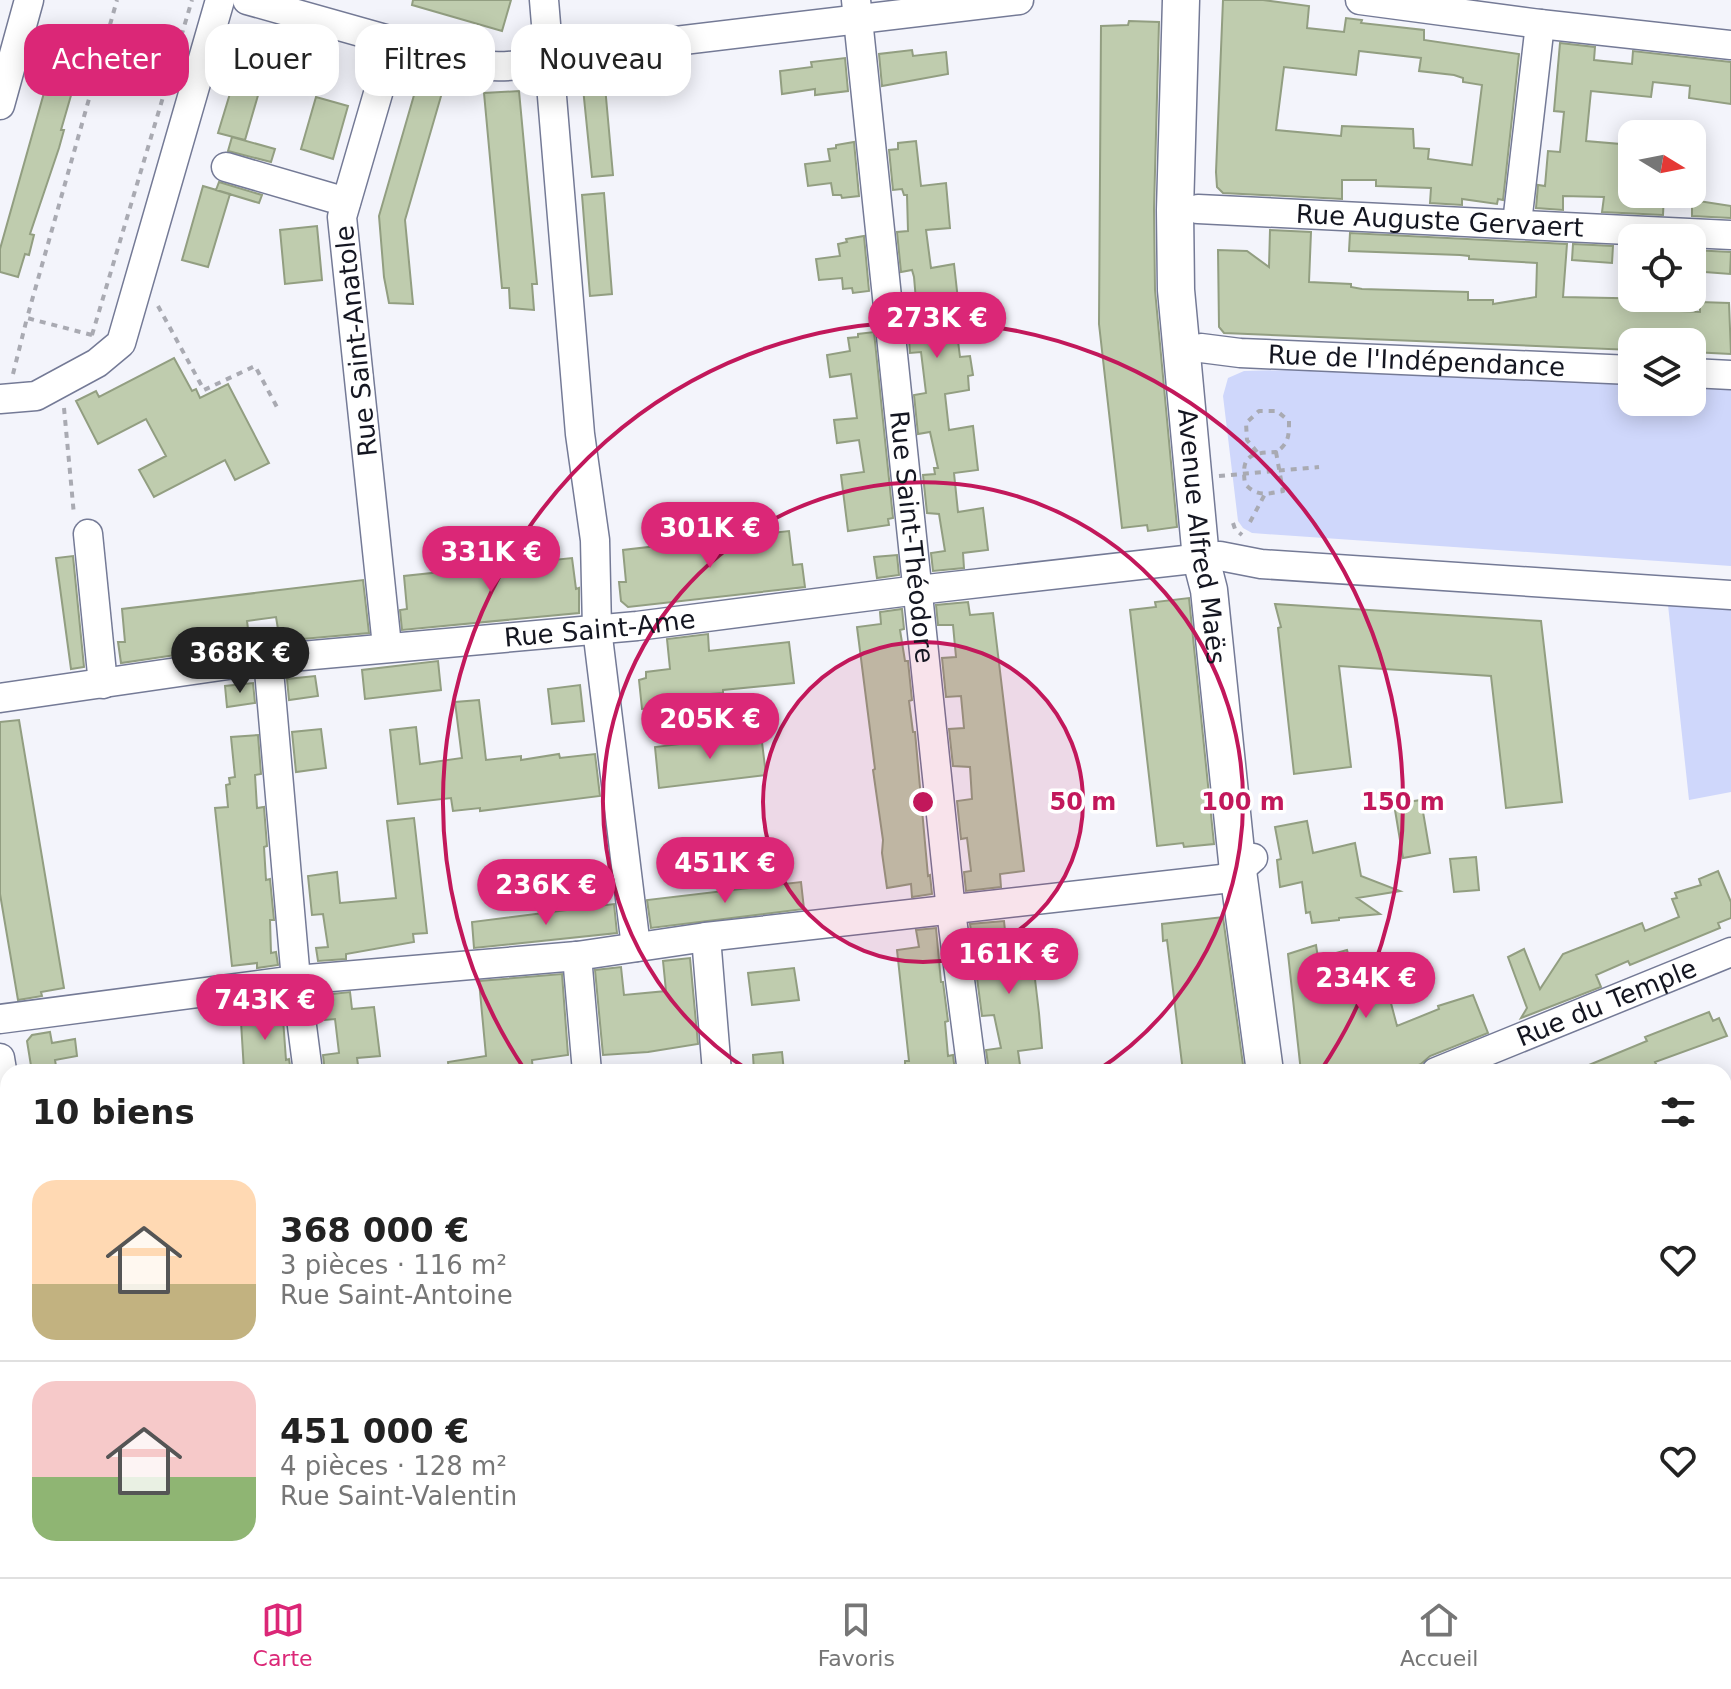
<!DOCTYPE html>
<html lang="fr">
<head>
<meta charset="utf-8">
<style>
  body { margin:0; font-family:"DejaVu Sans",sans-serif; background:#f2f2f2; color:#222; height:100vh; display:flex; flex-direction:column; font-size:30px; white-space:nowrap }
  * { box-sizing:border-box; margin:0 }
  p { font-size:26px; color:#767676 }
  .icon { flex:none; width:44px; height:44px; fill:none; stroke:currentColor; stroke-width:2; stroke-linecap:round; stroke-linejoin:round }
  .map { position:relative; flex:1; overflow:hidden }
  .panel { position:absolute; left:0px; top:1064px; width:1732px; height:514px; display:flex; flex-direction:column; background:#fff; border-radius:24px 24px 0 0; box-shadow:0 4px 20px #0003 }
  .panel>* { flex:none }
  .top-card { position:absolute; left:24px; top:24px; width:800px; height:72px; display:flex; gap:16px }
  .needle { width:52px; rotate:100deg }
  .controls { position:absolute; left:1618px; top:120px; display:grid; gap:16px }
  .controls a { display:grid; place-items:center; width:88px; height:88px; border-radius:16px; background:#fff; box-shadow:0 4px 20px #0003; font-size:40px }
  .price { position:absolute; translate:-50% -68px; padding:0 18px; border-radius:28px; background:#db2777; color:#fff; font-size:26px; line-height:52px; filter:drop-shadow(0 2px 4px #0008) }
  .price::after { content:''; position:absolute; left:50%; top:48px; width:24px; height:18px; margin-left:-12px; background:inherit; clip-path:polygon(0 0,100% 0,50% 100%) }
  .price.selected { background:#222; color:#fff }
  ul { padding:0; list-style:none }
  li { display:flex; align-items:center; gap:24px; height:200px; padding:0 32px }
  li+li { border-top:2px solid #e0e0e0 }
  li span { display:grid; place-items:center; flex:none; width:224px; height:160px; border-radius:24px; color:#555 }
  li>.icon { margin-inline-start:auto }
  span .icon { width:96px; height:96px; fill:#fffc; stroke-width:1 }
  li b { font-size:34px }
  h2 { display:flex; justify-content:space-between; align-items:center; height:96px; padding:0 32px; font-size:34px }
  .tag { padding:0 28px; border-radius:24px; background:#fff; box-shadow:0 4px 20px #0003; font-size:28px; line-height:72px }
  .tag.selected { background:#db2777; color:#fff }
  .tabs { display:flex; justify-content:space-around; align-items:center; height:112px; border-top:2px solid #e0e0e0; background:#fff; font-size:22px; color:#767676 }
  .tabs a { display:grid; justify-items:center; gap:4px }
  .tabs .selected { color:#db2777 }
  .map>svg:first-child { display:block }
</style>
</head>
<body>
<div class="map">
<svg width="1731" height="1577" viewBox="0 0 1731 1577">
  <rect width="100%" height="100%" fill="#f3f4fb"/>
  <path fill="#cfd7fb" d="M1333 369 1632 381V402H1692V383L1731 385V566L1252 533 1243 528 1238 521 1223 396 1228 378 1244 371Z
    M1668 605 1731 609V792L1689 800Z
    M1731 1090V1328L1724 1336V1094Z
    M1530 1570H1677L1670 1577H1536Z"/>
  <path fill="#bfccae" stroke="#929e81" stroke-width="2" fill-rule="evenodd" d="M413 0H511L502 31 412 5Z
    M1223 0H1263L1309 6 1307 28 1344 32 1346 18 1362 20 1361 23 1424 30V40L1519 54 1503 200 1498 199 1497 204 1462 199V205L1430 203 1431 188 1376 186V180H1342V199L1223 193 1217 187 1216 172ZM1359 51 1421 58 1419 71 1454 75 1463 78V82L1482 85 1472 165 1428 159 1429 149 1414 148 1413 129 1342 126 1341 136 1276 130 1284 67 1356 75Z
    M1129 21 1159 22 1154 209 1155 290 1177 527 1148 531 1147 525 1122 528 1099 324 1101 26 1128 25Z
    M60 36 86 43 80 66H83L77 86 74 85 61 130H64L59 148 30 234 34 235 29 255 25 254 18 277 0 272V249Z
    M1560 43 1595 47 1594 60 1632 64 1633 51 1731 62V104L1689 98 1690 86 1653 82 1651 97 1591 91 1586 141 1632 145V194H1664L1663 215 1602 212 1604 197 1563 196V210L1536 208 1538 185 1545 186 1548 151 1560 152 1564 112 1554 111Z
    M912 50 913 56 946 52 948 74 882 86 879 54Z
    M845 58 848 91 815 95V89L782 94 780 71 812 67 811 62Z
    M421 71 446 79 405 220 413 304 389 303 384 277 379 216Z
    M604 75 613 175 592 177 582 78Z
    M235 77 261 85 245 140 218 133Z
    M519 91 537 284H532L534 310 510 308 509 288H502L484 93Z
    M316 97 348 106 333 159 301 149Z
    M232 137 275 149 271 162 228 151Z
    M916 141 921 186 946 183 950 228 926 230 931 268 954 264 959 309H954L960 357 970 356 973 375 968 376 969 390 945 394 949 430 973 426 978 470 954 473 958 512 983 508 988 550 963 553 964 568 933 571 931 553 945 551 939 514 927 513 923 475 935 474 934 468H938L930 432 918 434 914 395 926 393 921 352 910 353 907 313 917 312 914 277 912 270 901 272 897 232 908 231 907 195H904L902 189 893 190 889 150 898 149V143Z
    M854 142 859 196 842 198 841 195H833L831 183 808 186 805 164 830 161 828 149 836 148V145Z
    M219 182 262 195 259 203 216 190Z
    M203 186 230 194 208 267 182 260Z
    M604 193 612 294 590 296 582 195Z
    M1692 200 1731 206V218L1692 216Z
    M317 226 322 280 285 284 280 230Z
    M1270 230 1311 232 1309 282 1351 284V287L1362 289 1468 292V300H1493V304L1536 297 1537 263 1469 259V256L1460 255 1349 251 1350 233 1567 244 1563 297 1660 299 1659 310 1700 312V302L1729 303 1731 354 1692 352V342H1632V350L1224 333 1219 327 1218 250 1247 251 1269 267Z
    M864 236 869 291 853 293 852 288 843 289 842 278 819 280 816 259 840 256 838 244 847 242 846 239Z
    M1573 244 1613 246 1612 263 1572 260Z
    M1692 250 1731 252 1730 274 1692 271Z
    M874 332 893 518 888 519 889 525 848 531 841 475 864 472 859 440 837 443 834 420 857 418 851 374 830 377 827 355 850 351 848 338 858 337V334Z
    M174 358 192 391 196 389 200 398 228 384 269 463 235 480 225 460 154 497 139 470 166 456 146 419 98 444 76 401 96 391 99 397Z
    M789 531 793 565 802 564 805 587 628 607 621 601 619 582H626L623 550Z
    M897 555 899 575 877 578 874 557Z
    M73 556 84 667 71 669 56 558Z
    M572 558 576 589 579 588V613L402 630 400 610 407 609 404 576Z
    M363 580 369 633 280 641 276 617 247 621 250 644 121 663 118 642H125L122 609Z
    M1189 598 1214 844 1184 847 1183 843 1157 846 1130 610 1156 607 1155 602Z
    M968 602 970 615 993 613 1024 871 1000 874 1001 887 966 891 964 872 971 871 967 838 961 839 957 801 972 799 970 767 953 766 949 729 964 728 961 696 946 697 942 658 956 657 953 625H938L936 605Z
    M1275 604 1541 621 1562 802 1506 808 1491 676 1339 666 1351 767 1294 774 1278 628 1281 627Z
    M902 609 904 629 900 630 905 661H908L912 700 909 701 913 732H915L928 876 930 875 932 894 912 897 911 884 887 888 882 853 883 840 873 770 875 769 857 627 881 624 880 612Z
    M708 634 709 651 789 642 794 683 723 690V693L711 694 712 703 642 709 639 680 646 678V672L670 669 667 639Z
    M438 661 441 690 365 699 362 670Z
    M315 676 318 696 289 700 287 679Z
    M253 683 255 703 227 707 225 686Z
    M580 685 584 721 552 724 548 689Z
    M479 700 486 760 521 756V760L559 754 560 758 595 754 600 796 480 811V808L453 811 451 798 398 804 390 730 416 727 420 764 462 758 455 702Z
    M19 720 64 988 41 992 42 996 18 1000 0 894V722Z
    M321 729 326 768 296 772 292 732Z
    M761 734 766 775 659 788 655 747Z
    M258 735 261 774 255 775 257 808 264 807 267 846 264 847 266 880 270 879 274 920H270L271 953 276 952 278 965 257 968V963L232 966 215 808 228 807 226 785 230 784 229 778 235 777 231 737Z
    M1421 800 1430 853 1403 858 1394 804Z
    M414 818 427 933 413 934 414 942 346 954V959L318 961 316 948 328 947 323 914 312 915 308 876 337 872 340 903 396 898 387 821Z
    M1307 821 1313 853 1355 843 1361 876 1400 891 1357 898 1380 914 1339 918V920L1312 923 1310 912 1306 913 1302 882 1280 887 1277 860 1281 859 1275 827Z
    M1476 857 1479 890 1454 892 1450 859Z
    M1718 871 1731 902V918L1718 923 1720 928 1630 965 1628 961 1596 975 1601 987 1521 1018 1527 1008 1508 957 1524 949 1540 989 1563 954 1642 923 1645 931 1679 917 1672 899 1677 898 1675 893 1701 885 1699 879Z
    M801 882 804 909 651 928 647 900Z
    M614 904 617 933 474 948 472 922Z
    M1223 917 1244 1072H1183L1167 940 1163 941 1162 924Z
    M1004 921 1006 940 1030 937 1039 1013 1042 1048 1018 1051 1021 1072H989L986 1050 1001 1048 994 1015 982 1016 977 978 993 976 988 944 973 945 970 924Z
    M936 928 941 982H943L948 1021 945 1022 948 1056 953 1055 955 1072H905V1061H909L897 950 919 947 916 930Z
    M1316 945 1318 958 1347 950 1354 976 1382 969 1397 1026 1439 1009 1438 1006 1473 995 1488 1033 1430 1056 1421 1064 1402 1072H1301L1288 954Z
    M690 958 698 1044 648 1052 603 1055 595 970 621 967 624 995 666 991 663 961Z
    M794 968 799 1000 752 1005 748 973Z
    M562 974 568 1055 532 1060 533 1072H449L448 1062 486 1056 479 981Z
    M350 992 352 1009 374 1007 380 1056 357 1058 359 1072H325L323 1055 339 1053 335 1019 325 1020 323 995Z
    M282 1005 286 1060 289 1059 291 1072H269V1068L244 1071 241 1022 264 1018 263 1008Z
    M1709 1012 1713 1021 1719 1018 1727 1036 1655 1062 1660 1072H1572L1647 1041 1645 1037Z
    M50 1032 52 1043 75 1039 77 1056 55 1060 57 1072H32L27 1041 32 1035Z
    M782 1052 784 1072H754L753 1055Z"/>
  <g fill="none" stroke-linecap="round" stroke-linejoin="round">
    <g stroke="#747a96" stroke-width="31">
      <g id="minor">
        <path d="M247 0 474 64C508 71 542 61 575 53L1019 0"/>
        <path d="M544 0 580 434 595 540 597 629 636 947"/>
        <path id="s1" d="M856 0 951 911 972 1072"/>
        <path d="M1360 0 1540 24 1731 45"/>
        <path d="M0 105 29 0"/>
        <path d="M226 167 346 202"/>
        <path id="s2" d="M1198 209 1731 235"/>
        <path d="M1517 223 1540 24"/>
        <path id="s3" d="M1201 348 1240 353 1632 370"/>
        <path d="M1692 373 1731 375"/>
        <path d="M0 399 36 396 97 363 121 343 220 0"/>
        <path d="M88 534 103 684"/>
        <path d="M387 646 342 217 393 42"/>
        <path d="M268 659 296 980 308 1072"/>
        <path id="s4" d="M0 698 268 659 637 626 918 590 1220 556 1261 564 1731 595"/>
        <path d="M706 937 717 1072"/>
        <path d="M577 956 587 1072"/>
        <path d="M0 1019 296 980 577 956 706 937 1222 879 1238 871 1253 858"/>
        <path d="M0 1058 8 1106"/>
        <path id="s5" d="M1436 1072 1731 952"/>
        <path d="M0 1347H8"/>
        <path d="M88 1570 89 1577"/>
        <path d="M368 1570 369 1577"/>
        <path d="M648 1570 649 1577"/>
        <path d="M766 1570V1577"/>
        <path d="M1029 1570 1030 1577"/>
        <path d="M1727 1577 1731 1572"/>
      </g>
    </g>
    <g stroke="#747a96" stroke-width="39">
      <g id="major">
        <path id="s6" d="M1181 0 1175 210 1176 290 1201 559 1209 590 1238 871 1265 1072"/>
        <path d="M1329 1570 1330 1577"/>
      </g>
    </g>
    <path stroke="#a9aab2" stroke-width="4" stroke-dasharray="6 6" stroke-linecap="butt" d="M158 306 204 390 255 366 278 409
      M92 335 27 318 117 0
      M92 335 192 0
      M13 374 27 318
      M64 408 74 515
      M1257 452 1247 440 1246 423 1259 411H1277L1289 421C1289 435 1289 444 1276 452
      M1276 452 1283 491C1267 494 1257 497 1245 484 1241 456 1249 453 1276 452Z
      M1219 476 1319 467
      M1250 522 1265 494
      M1233 523 1235 529 1242 535
      M1725 1224 1727 1210 1731 1206
      M1617 1570 1618 1577"/>
    <use href="#minor" stroke="#fff" stroke-width="28"/>
    <use href="#major" stroke="#fff" stroke-width="36"/>
  </g>
  <circle cx="923" cy="802" r="160" fill="#c2185b" fill-opacity=".12"/>
  <g fill="none" stroke="#c2185b" stroke-width="4">
    <circle cx="923" cy="802" r="160"/>
    <path d="M751 1072A320 320 0 1 1 1095 1072"/>
    <path d="M525 1070A480 480 0 1 1 1321 1070"/>
  </g>
  <g text-anchor="middle" stroke-width="7" stroke-linejoin="round" paint-order="stroke">
    <g font-size="26" fill="#141621" stroke="#fff">
      <text dy="9" stroke="none"><textPath href="#s2" startOffset="242">Rue Auguste Gervaert</textPath></text>
      <text transform="translate(356 341) rotate(-96)" y="9">Rue Saint-Anatole</text>
      <text dy="9" stroke="none"><textPath href="#s3" startOffset="216">Rue de l'Indépendance</textPath></text>
      <text dy="9" stroke="none"><textPath href="#s1" startOffset="540">Rue Saint-Théodore</textPath></text>
      <text dy="9" stroke="none"><textPath href="#s6" startOffset="538">Avenue Alfred Maës</textPath></text>
      <text dy="9" stroke="none"><textPath href="#s4" startOffset="604">Rue Saint-Ame</textPath></text>
      <text dy="9" stroke="none"><textPath href="#s5" startOffset="184">Rue du Temple</textPath></text>
    </g>
  </g>
  <circle cx="923" cy="802" r="12" fill="#c2185b" stroke="#fff" stroke-width="4"/>
  <g font-size="24" text-anchor="middle" font-weight="bold" fill="#c2185b" stroke="#fff" stroke-width="7" stroke-linejoin="round" paint-order="stroke">
    <text x="1083" y="810">50 m</text>
    <text x="1243" y="810">100 m</text>
    <text x="1403" y="810">150 m</text>
  </g>
</svg>
<div class="controls">
<a><svg class="needle" viewBox="-14 -14 28 28"><path d="M0-13l5 13h-10z" fill="#e53935"/><path d="M0 13l5-13h-10z" fill="#767676"/></svg></a>
<a><svg class="icon" aria-label="locate" viewBox="0 0 24 24"><circle cx="12" cy="12" r="6"/><path d="M12 2v4M12 18v4M2 12h4M18 12h4"/></svg></a>
<a><svg class="icon" aria-label="layers" viewBox="0 0 24 24"><path d="M12 4l9 5-9 5-9-5zM3 14l9 5 9-5"/></svg></a>
</div>
<b class="price" style="left:937px;top:360px">273K €</b>
<b class="price" style="left:710px;top:570px">301K €</b>
<b class="price" style="left:491px;top:594px">331K €</b>
<b class="price selected" style="left:240px;top:695px">368K €</b>
<b class="price" style="left:710px;top:761px">205K €</b>
<b class="price" style="left:725px;top:905px">451K €</b>
<b class="price" style="left:546px;top:927px">236K €</b>
<b class="price" style="left:1009px;top:996px">161K €</b>
<b class="price" style="left:1366px;top:1020px">234K €</b>
<b class="price" style="left:265px;top:1042px">743K €</b>
<div class="top-card">
<a class="tag selected">Acheter</a>
<a class="tag">Louer</a>
<a class="tag">Filtres</a>
<a class="tag">Nouveau</a>
</div>
<section class="panel">
<h2>10 biens<svg class="icon" aria-label="filters" viewBox="0 0 24 24"><path d="M4 7h16M4 17h16"/><circle cx="9" cy="7" r="2"/><circle cx="15" cy="17" r="2"/></svg></h2>
<ul>
<li><span style="background:linear-gradient(#ffd9b3 65%,#c2b280 0)"><svg class="icon" aria-label="home" viewBox="0 0 24 24"><path d="M3 11l9-7 9 7M6 9v11h12V9"/></svg></span><div><b>368 000 €</b><p>3 pièces · 116 m²</p><p>Rue Saint-Antoine</p></div><svg class="icon" aria-label="heart" viewBox="0 0 24 24"><path d="M12 20l-8-8c-3-5 5-10 8-4 3-6 11-1 8 4z"/></svg></li>
<li><span style="background:linear-gradient(#f6c9c9 60%,#8fb573 0)"><svg class="icon" aria-label="home" viewBox="0 0 24 24"><path d="M3 11l9-7 9 7M6 9v11h12V9"/></svg></span><div><b>451 000 €</b><p>4 pièces · 128 m²</p><p>Rue Saint-Valentin</p></div><svg class="icon" aria-label="heart" viewBox="0 0 24 24"><path d="M12 20l-8-8c-3-5 5-10 8-4 3-6 11-1 8 4z"/></svg></li>
</ul>
</section>
</div>
<nav class="tabs">
<a class="selected"><svg class="icon" aria-label="map" viewBox="0 0 24 24"><path d="M3 6l6-2 6 2 6-2v14l-6 2-6-2-6 2zM9 4v14M15 6v14"/></svg>Carte</a>
<a><svg class="icon" aria-label="saved" viewBox="0 0 24 24"><path d="M7 4h10v16l-5-4-5 4z"/></svg>Favoris</a>
<a><svg class="icon" aria-label="home" viewBox="0 0 24 24"><path d="M3 11l9-7 9 7M6 9v11h12V9"/></svg>Accueil</a>
</nav>
</body>
</html>
